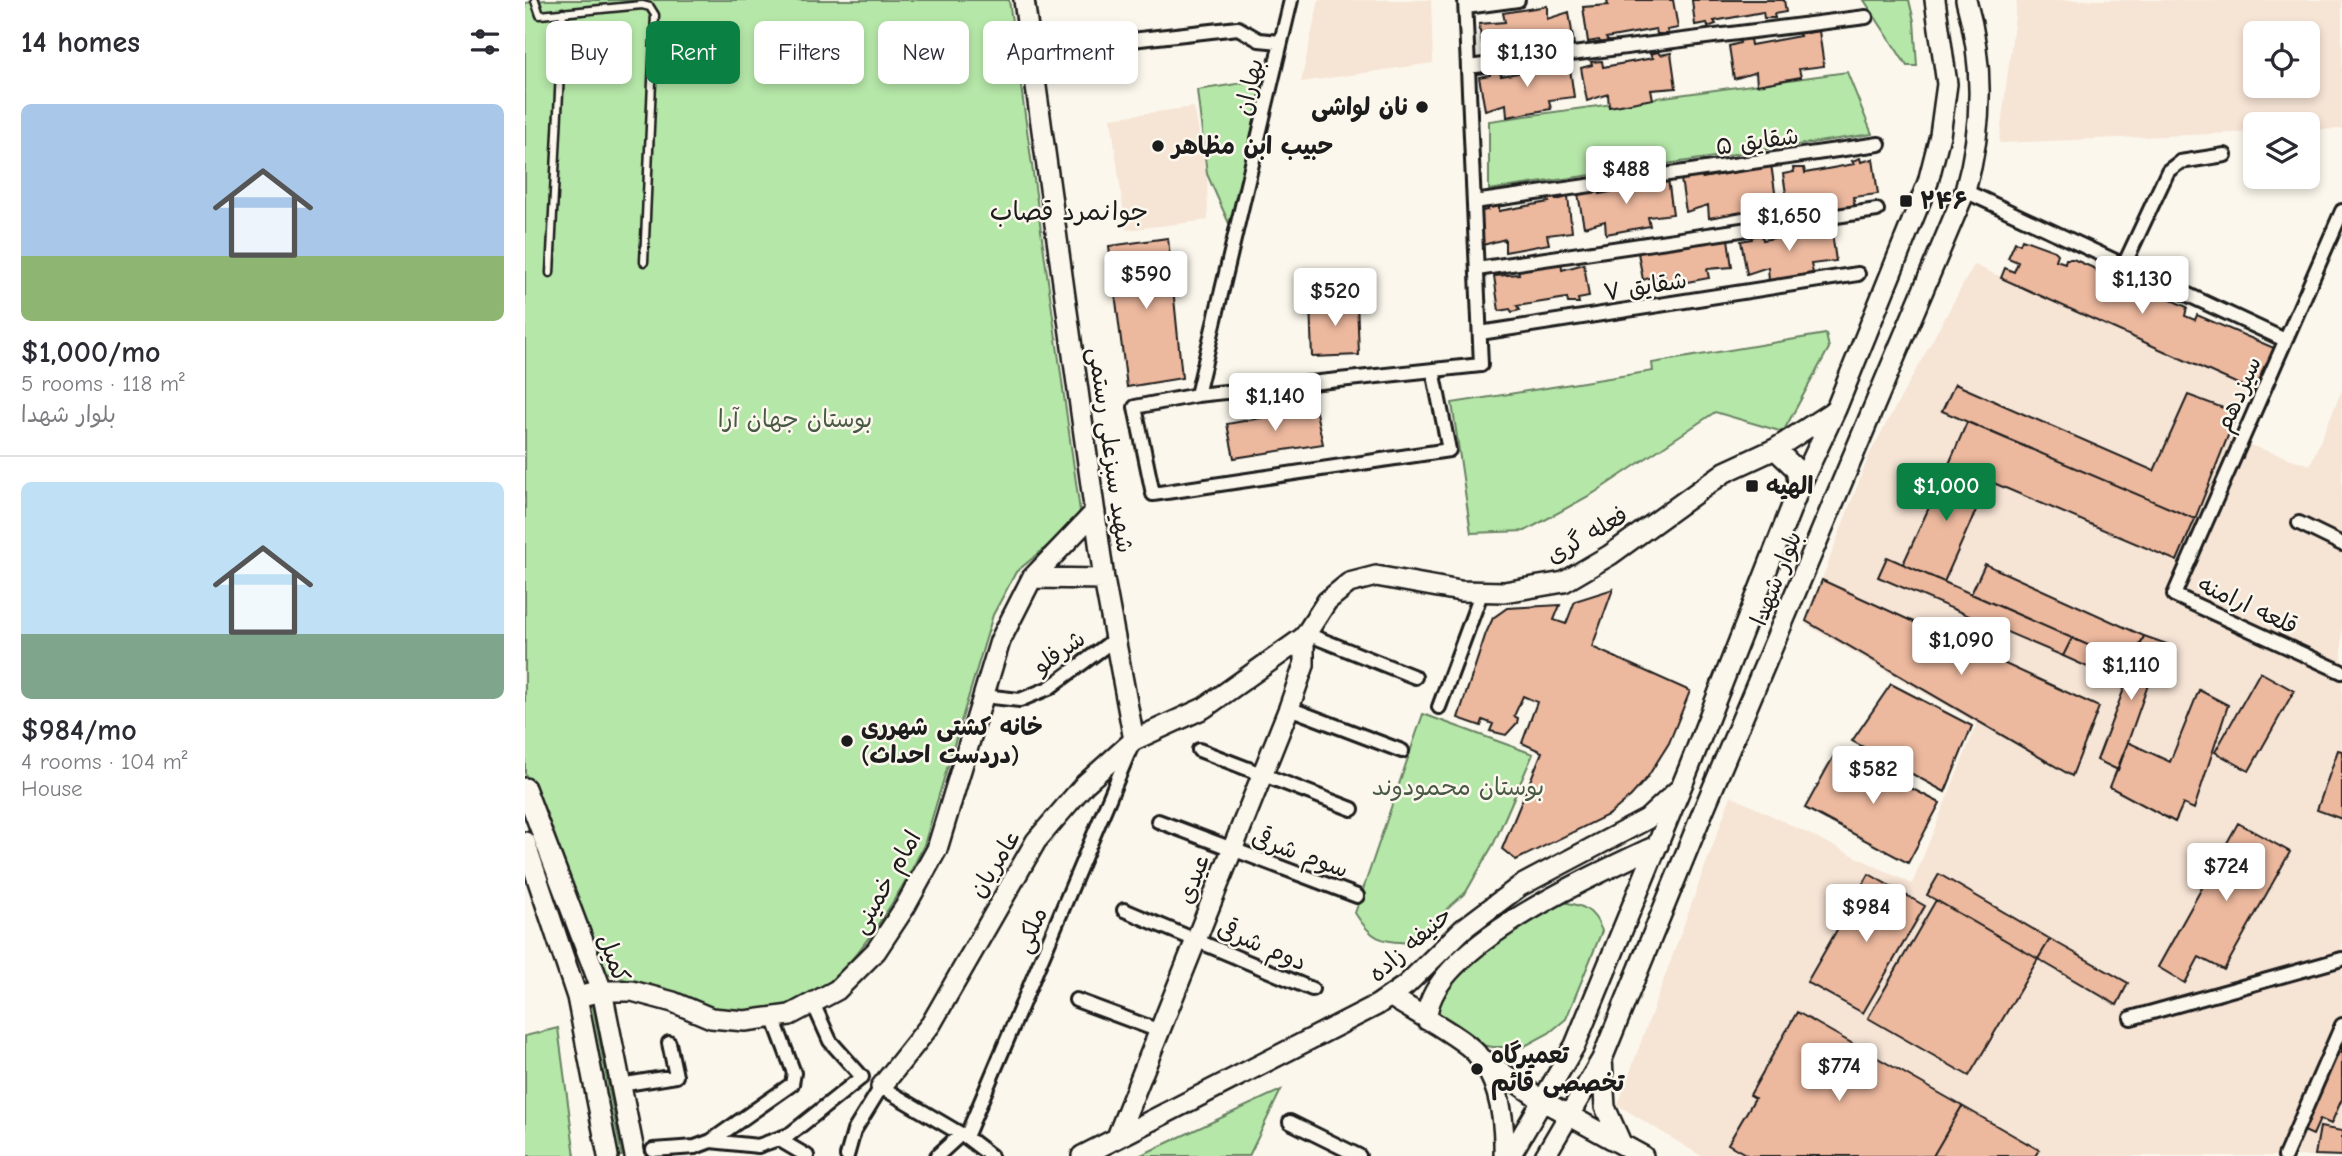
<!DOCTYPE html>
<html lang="en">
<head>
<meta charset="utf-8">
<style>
  body { margin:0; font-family:"Comic Neue","Playpen Sans Arabic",sans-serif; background:#f7f7f7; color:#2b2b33; height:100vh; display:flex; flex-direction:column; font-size:26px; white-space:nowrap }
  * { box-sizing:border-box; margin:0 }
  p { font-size:23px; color:#7c7c81 }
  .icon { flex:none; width:38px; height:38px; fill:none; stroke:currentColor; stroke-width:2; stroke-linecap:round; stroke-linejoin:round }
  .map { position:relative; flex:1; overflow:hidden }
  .sheet { display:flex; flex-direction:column; background:#fff; width:525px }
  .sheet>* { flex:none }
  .guide { position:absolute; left:21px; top:21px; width:665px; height:63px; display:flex; gap:14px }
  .tools { position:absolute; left:1718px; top:21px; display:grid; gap:14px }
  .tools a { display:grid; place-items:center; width:77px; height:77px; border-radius:10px; background:#fff; box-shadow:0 4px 10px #0003; font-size:35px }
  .price { position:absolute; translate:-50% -60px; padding:0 16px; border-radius:7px; background:#fff; color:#222; font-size:23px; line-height:46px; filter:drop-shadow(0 2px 4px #0008) }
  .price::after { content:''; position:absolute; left:50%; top:42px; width:21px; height:16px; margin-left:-10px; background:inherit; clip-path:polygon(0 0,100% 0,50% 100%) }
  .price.selected { background:#0b8043; color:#fff }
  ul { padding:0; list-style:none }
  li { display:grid; align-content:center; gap:14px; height:371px; padding:0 21px }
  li+li { border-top:2px solid #e1e1e2 }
  li span { display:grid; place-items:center; height:217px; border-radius:10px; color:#555 }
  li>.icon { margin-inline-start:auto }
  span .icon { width:126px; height:126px; fill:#fffc; stroke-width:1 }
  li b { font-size:30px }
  h2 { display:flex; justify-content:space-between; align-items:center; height:84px; padding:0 21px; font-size:30px }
  .chip { padding:0 24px; border-radius:10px; background:#fff; box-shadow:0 4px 10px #0003; font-size:24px; line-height:63px }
  .chip.selected { background:#0b8043; color:#fff }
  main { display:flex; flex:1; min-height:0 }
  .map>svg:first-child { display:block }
</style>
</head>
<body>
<main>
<section class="sheet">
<h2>14 homes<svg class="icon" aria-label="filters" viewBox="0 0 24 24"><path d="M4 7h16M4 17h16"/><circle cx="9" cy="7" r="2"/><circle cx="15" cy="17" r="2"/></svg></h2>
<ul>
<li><span style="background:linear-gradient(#a9c7e8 70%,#8fb573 0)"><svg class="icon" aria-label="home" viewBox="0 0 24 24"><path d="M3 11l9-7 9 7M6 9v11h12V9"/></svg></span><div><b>$1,000/mo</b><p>5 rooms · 118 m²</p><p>بلوار شهدا</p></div></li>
<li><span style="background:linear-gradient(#bfe0f5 70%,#7fa58c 0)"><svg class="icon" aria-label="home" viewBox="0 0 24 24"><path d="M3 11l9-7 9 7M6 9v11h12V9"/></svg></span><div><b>$984/mo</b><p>4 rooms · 104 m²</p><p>House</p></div></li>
</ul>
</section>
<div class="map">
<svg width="1817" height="1156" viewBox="0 0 1817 1156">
  <rect width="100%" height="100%" fill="#fbf7ec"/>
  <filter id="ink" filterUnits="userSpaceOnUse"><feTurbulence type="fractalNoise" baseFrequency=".0143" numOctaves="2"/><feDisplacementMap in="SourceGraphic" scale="14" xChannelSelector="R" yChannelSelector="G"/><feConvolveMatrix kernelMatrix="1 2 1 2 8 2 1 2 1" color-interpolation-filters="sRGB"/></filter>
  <g filter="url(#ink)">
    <path fill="#f6e4d5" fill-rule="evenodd" d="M794 0H906L908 63 776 82Z
      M1492 0H1817V129L1783 130V124H1731V132L1474 143ZM1783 33V86H1731V33Z
      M669 107 682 174 683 220 601 230 586 118Z
      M1449 265 1723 386 1703 438 1785 465 1817 390V1156H1176L1093 1105 1206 796 1387 884 1452 724 1280 624 1344 455Z"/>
    <path fill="#b5e7a8" stroke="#688262" stroke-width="2" d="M20 0H484L555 511 548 525 491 572 468 615 399 845C379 888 330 970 288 994 261 1009 225 1013 194 1009 163 1006 110 982 77 971L0 773V3Z
      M1339 0H1384L1389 21 1392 66H1382Z
      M1322 72 1347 134 964 190V121Z
      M738 80 706 228 682 174 672 90Z
      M1301 334 1304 348 1258 432 1190 412 1069 493 1000 531 946 533 927 403 1128 371 1127 363Z
      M898 714 1008 754 969 843 941 892 885 943C855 941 847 940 830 913Z
      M1034 902C1057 904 1069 909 1077 931L1041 1019 1024 1033 998 1047H968L949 1044 914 1022 913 996 966 947Z
      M61 1005 68 1007 97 1156H89Z
      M33 1028 50 1156H0V1036Z
      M756 1090 724 1156H614Z"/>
    <path fill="#ecb89e" stroke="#1c1c1c" stroke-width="2" d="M1082 0H1148L1153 28 1142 30 1143 34H1132L1131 29 1081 38 1083 41 1076 44 1074 40 1063 42 1058 7 1083 5Z
      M1167 0H1259L1261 12 1249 14 1250 18H1239L1238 12 1189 21 1191 24 1183 27 1182 23 1170 25Z
      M1022 6V19L1044 12 1049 45 1038 48 1039 52H1028L1027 46 978 55 980 58 972 61 971 57 959 59 954 24 980 22 978 13Z
      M1281 30 1282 33 1294 31 1299 66 1274 69 1276 77 1232 85 1231 72 1209 79 1204 46 1215 43 1214 40 1225 39 1226 45 1275 36 1273 32Z
      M1133 52 1135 55 1146 53 1151 88 1126 90 1128 99 1084 107 1083 94 1062 101 1056 68 1067 65 1066 62 1077 61 1078 67 1128 58 1125 54Z
      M1031 61 1033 65 1044 62 1049 97 1024 100 1026 109 982 117 981 104 960 110 954 77 965 75V71H975L976 76 1026 67 1023 64Z
      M1335 158 1336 162 1348 159 1353 194 1328 197 1330 206 1286 213 1285 201 1263 207 1258 174 1269 172 1268 168H1279L1280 173 1329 164 1327 161Z
      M1246 164 1251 199 1225 202 1228 210 1184 218 1183 205 1161 212 1156 179 1177 172V178L1227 169 1225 165Z
      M1143 179 1148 214 1123 217 1125 226 1081 234 1080 221 1059 227 1053 194 1064 192 1063 188H1074L1075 194 1124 184 1122 181Z
      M1030 196 1031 200 1043 197 1047 232 1022 235 1024 244 980 252V239L958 245 952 212 963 210V206H974V211L1024 202 1022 199Z
      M1293 225 1294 229 1306 226 1311 261 1286 264 1288 273 1244 281 1243 267 1222 274 1216 241 1227 239 1226 235H1237L1238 240 1287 231 1285 228Z
      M1202 232 1207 267 1182 269 1184 278 1140 286 1139 273 1118 280 1112 247Z
      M643 238 657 378 602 387 584 246Z
      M1497 239 1530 251 1533 254 1531 260 1540 263 1541 259H1548L1571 269 1574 279 1583 281 1585 277 1590 279 1591 276 1619 288V297L1633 298 1635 295 1662 307 1660 316 1670 320 1672 315 1756 351 1748 370 1739 367 1736 375 1744 382 1733 393 1476 278 1480 268 1489 272 1493 262 1483 258 1490 242 1495 244Z
      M1036 257 1037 270 1059 264 1064 297 1053 299 1054 303H1043L1042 298 992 306 995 310 987 312 985 309 974 311 969 276 994 274 992 265Z
      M832 300 834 355 787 357 785 302Z
      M1430 384 1629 471 1663 395 1712 413 1670 519 1417 411Z
      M790 408 798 444 709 458 702 424Z
      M1442 422 1670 519 1652 561 1424 464Z
      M1424 464 1464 481 1419 582 1378 564Z
      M1362 557 1547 638 1538 656 1353 577Z
      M1460 564 1619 636 1606 664 1446 594Z
      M1297 580 1574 707 1547 776 1281 621Z
      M1088 589 1067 647 1165 691 1144 743 1122 778 1106 796 1085 814 991 860 977 849 1017 752 997 743 1012 702 998 696 989 716 993 718 992 723 981 735 965 731 968 724 958 720 956 726 933 718 961 633 968 618 982 608 1035 605 1029 620 1041 624 1050 601Z
      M1619 636 1642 644 1632 668H1629L1593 770 1572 760Z
      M1547 638 1606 664 1598 683 1538 656Z
      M1735 672 1769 691 1724 771 1690 752Z
      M1366 684 1447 726 1420 792 1327 741Z
      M1674 690 1703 705 1669 809 1658 804 1650 822 1585 787 1603 742 1645 762Z
      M1312 750 1415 803 1383 863 1280 808Z
      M1813 750 1817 751V819L1792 810Z
      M1713 823 1765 852 1699 970 1674 957 1660 983 1633 967Z
      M1344 874 1400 906 1338 1013 1282 982Z
      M1414 874 1525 939 1513 959 1402 895Z
      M1411 900 1513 959 1444 1076 1343 1018Z
      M1525 939 1603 983 1592 1005 1513 959Z
      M1272 1012 1437 1106 1408 1156H1224L1203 1144 1230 1098 1225 1095Z
      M1817 1044V1099L1806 1124 1795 1119 1788 1135 1779 1131Z
      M1437 1106 1514 1150 1510 1156H1408Z
      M1795 1127 1817 1131V1156L1790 1155Z"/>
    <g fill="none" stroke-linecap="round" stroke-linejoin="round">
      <g stroke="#1c1c1c" stroke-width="11">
        <path id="lane" d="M10 0 15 15 117 5 125 7 130 15 119 262
          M25 273 38 12"/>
      </g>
      <g stroke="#1c1c1c" stroke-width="18">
        <path id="street" d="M766 0 672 395 956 365 940 0
          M941 7 993 0
          M562 45 713 28 734 40 756 42
          M943 67 1341 17
          M1440 191 1760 340
          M949 202 1354 144
          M1817 211 1649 595 1817 672
          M1599 265 1643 171 1655 162 1700 155
          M952 269 1352 210
          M955 333 1333 274
          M672 395 610 407 628 494 924 450 908 370
          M1774 523 1817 544
          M782 634 890 677
          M458 696 495 700 524 688 590 639
          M914 707 957 591
          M764 708 877 751
          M674 750 827 809
          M633 821 832 896
          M599 910 787 989
          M551 1000 632 1030
          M1606 1018 1817 959
          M95 1085 151 1076 144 1043
          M765 1122 834 1156
          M441 1137 606 747
          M253 1139 282 1156
          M186 1141 267 1084 269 1073 248 1017
          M128 1150 170 1147 186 1141 233 1146 264 1135 337 1077 305 1041 288 1003
          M322 1156 329 1131 356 1087 441 1137 466 1156
          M412 1156 436 1134
          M1760 1156 1817 1025"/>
      </g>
      <g stroke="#1c1c1c" stroke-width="24">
        <path id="secondary" d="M499 0 579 579 609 740
          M1250 449 1271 469 1274 488
          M507 578 579 579
          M0 788 77 991 110 1156
          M0 842 52 997 83 1156
          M865 996C886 1010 937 1037 951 1053 975 1081 980 1121 979 1156
          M52 997 77 991H107L148 1002 186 1018 220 1021 265 1015 312 990 351 951 380 907 412 849 475 641 507 578 570 512
          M902 1020C900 949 1076 872 1133 845
          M1077 1059 1080 1107 1096 1143
          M959 1060 1018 1101 1118 1156
          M356 1087 406 1024 511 841 560 784 609 740 679 708 779 637 802 601 824 583 851 576 935 591 979 592 1039 582 1085 555 1200 472 1250 449 1310 410
          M592 1137 764 708 779 665V637
          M557 1156 852 1005 881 985 938 929 995 886 1122 819 1152 791
          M985 1156 1050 1045 1164 768 1274 488 1311 409 1403 182 1415 135 1422 84 1410 0
          M1020 1156 1077 1059 1179 809 1440 191C1458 128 1459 63 1441 0"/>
      </g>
      <use href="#lane" stroke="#fbf7ec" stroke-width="6"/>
      <use href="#street" stroke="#fbf7ec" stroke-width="12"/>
      <use href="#secondary" stroke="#fbf7ec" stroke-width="19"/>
    </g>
  </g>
  <g fill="#1c1c1c" stroke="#fbf7ec" stroke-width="2.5">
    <circle cx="897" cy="107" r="7"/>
    <circle cx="633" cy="146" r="7"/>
    <rect x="1374" y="194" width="14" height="14" rx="3.5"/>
    <rect x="1220" y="479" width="14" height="14" rx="3.5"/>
    <circle cx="322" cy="741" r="7"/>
    <circle cx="952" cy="1069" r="7"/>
  </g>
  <g text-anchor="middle" stroke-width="5" stroke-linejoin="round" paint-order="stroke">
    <g font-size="24" fill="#1c1c1c" stroke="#fbf7ec">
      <text transform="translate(724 87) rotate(-77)" y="8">بهاران</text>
      <text transform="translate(1232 141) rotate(-8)" y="8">شقایق ۵</text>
      <text transform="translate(1120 286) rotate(-9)" y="8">شقایق ۷</text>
      <text transform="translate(1713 394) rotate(-66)" y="8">سیزدهم</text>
      <text transform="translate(586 450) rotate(82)" y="8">شهید سبزعلی رستمی</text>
      <text transform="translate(1062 535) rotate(-30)" y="8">فعله گری</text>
      <text transform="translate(1251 578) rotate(-68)" y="8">بلوار شهدا</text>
      <text transform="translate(1723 605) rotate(25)" y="8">قلعه ارامنه</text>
      <text transform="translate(534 652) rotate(-35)" y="8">شرفلو</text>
      <text transform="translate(775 853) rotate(20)" y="8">سوم شرقی</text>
      <text transform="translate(470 863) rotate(-58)" y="8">عامریان</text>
      <text transform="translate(668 879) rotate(-69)" y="8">عیدی</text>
      <text transform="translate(361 882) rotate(-60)" y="8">امام خمینی</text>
      <text transform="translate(506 930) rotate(-67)" y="8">ملکی</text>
      <text transform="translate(885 944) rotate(-41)" y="8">حنیفه زاده</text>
      <text transform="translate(737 945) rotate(23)" y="8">دوم شرقی</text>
      <text transform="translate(89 958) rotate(70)" y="8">کمیل</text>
    </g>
    <g font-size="24" font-weight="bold" fill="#1c1c1c" stroke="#fbf7ec" text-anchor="start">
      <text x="883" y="115" text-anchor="end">نان لواشی</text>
      <text x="647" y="154">حبیب ابن مظاهر</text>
      <text x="1395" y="209">۲۴۶</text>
      <text x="1241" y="494">الهیه</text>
      <text x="336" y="735">خانه کشتی شهرری<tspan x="336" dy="28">(دردست احداث)</tspan></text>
      <text x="966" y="1063">تعمیرگاه<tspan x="966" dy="28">تخصصی قائم</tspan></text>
    </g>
    <g font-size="24" fill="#4a5946" stroke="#fbf7ec">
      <text x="270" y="427">بوستان جهان آرا</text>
      <text x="933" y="795">بوستان محمودوند</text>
    </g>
    <g font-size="26" fill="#1c1c1c" stroke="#fbf7ec">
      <text x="544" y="220">جوانمرد قصاب</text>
    </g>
  </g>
</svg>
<div class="tools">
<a><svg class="icon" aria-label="locate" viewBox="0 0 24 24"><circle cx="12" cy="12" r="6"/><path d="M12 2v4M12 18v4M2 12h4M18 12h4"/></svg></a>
<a><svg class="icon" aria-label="layers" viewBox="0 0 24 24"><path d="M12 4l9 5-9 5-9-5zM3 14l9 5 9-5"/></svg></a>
</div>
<b class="price" style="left:1002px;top:89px">$1,130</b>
<b class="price" style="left:1101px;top:206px">$488</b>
<b class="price" style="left:1264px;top:253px">$1,650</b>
<b class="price" style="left:621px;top:311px">$590</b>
<b class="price" style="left:1617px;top:316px">$1,130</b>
<b class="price" style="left:810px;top:328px">$520</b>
<b class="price" style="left:750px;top:433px">$1,140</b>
<b class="price selected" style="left:1421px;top:523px">$1,000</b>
<b class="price" style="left:1436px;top:677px">$1,090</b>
<b class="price" style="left:1606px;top:702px">$1,110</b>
<b class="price" style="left:1348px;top:806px">$582</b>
<b class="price" style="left:1701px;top:903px">$724</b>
<b class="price" style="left:1341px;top:944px">$984</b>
<b class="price" style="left:1314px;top:1103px">$774</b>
<div class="guide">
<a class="chip">Buy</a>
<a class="chip selected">Rent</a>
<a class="chip">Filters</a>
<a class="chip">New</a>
<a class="chip">Apartment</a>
</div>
</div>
</main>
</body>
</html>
